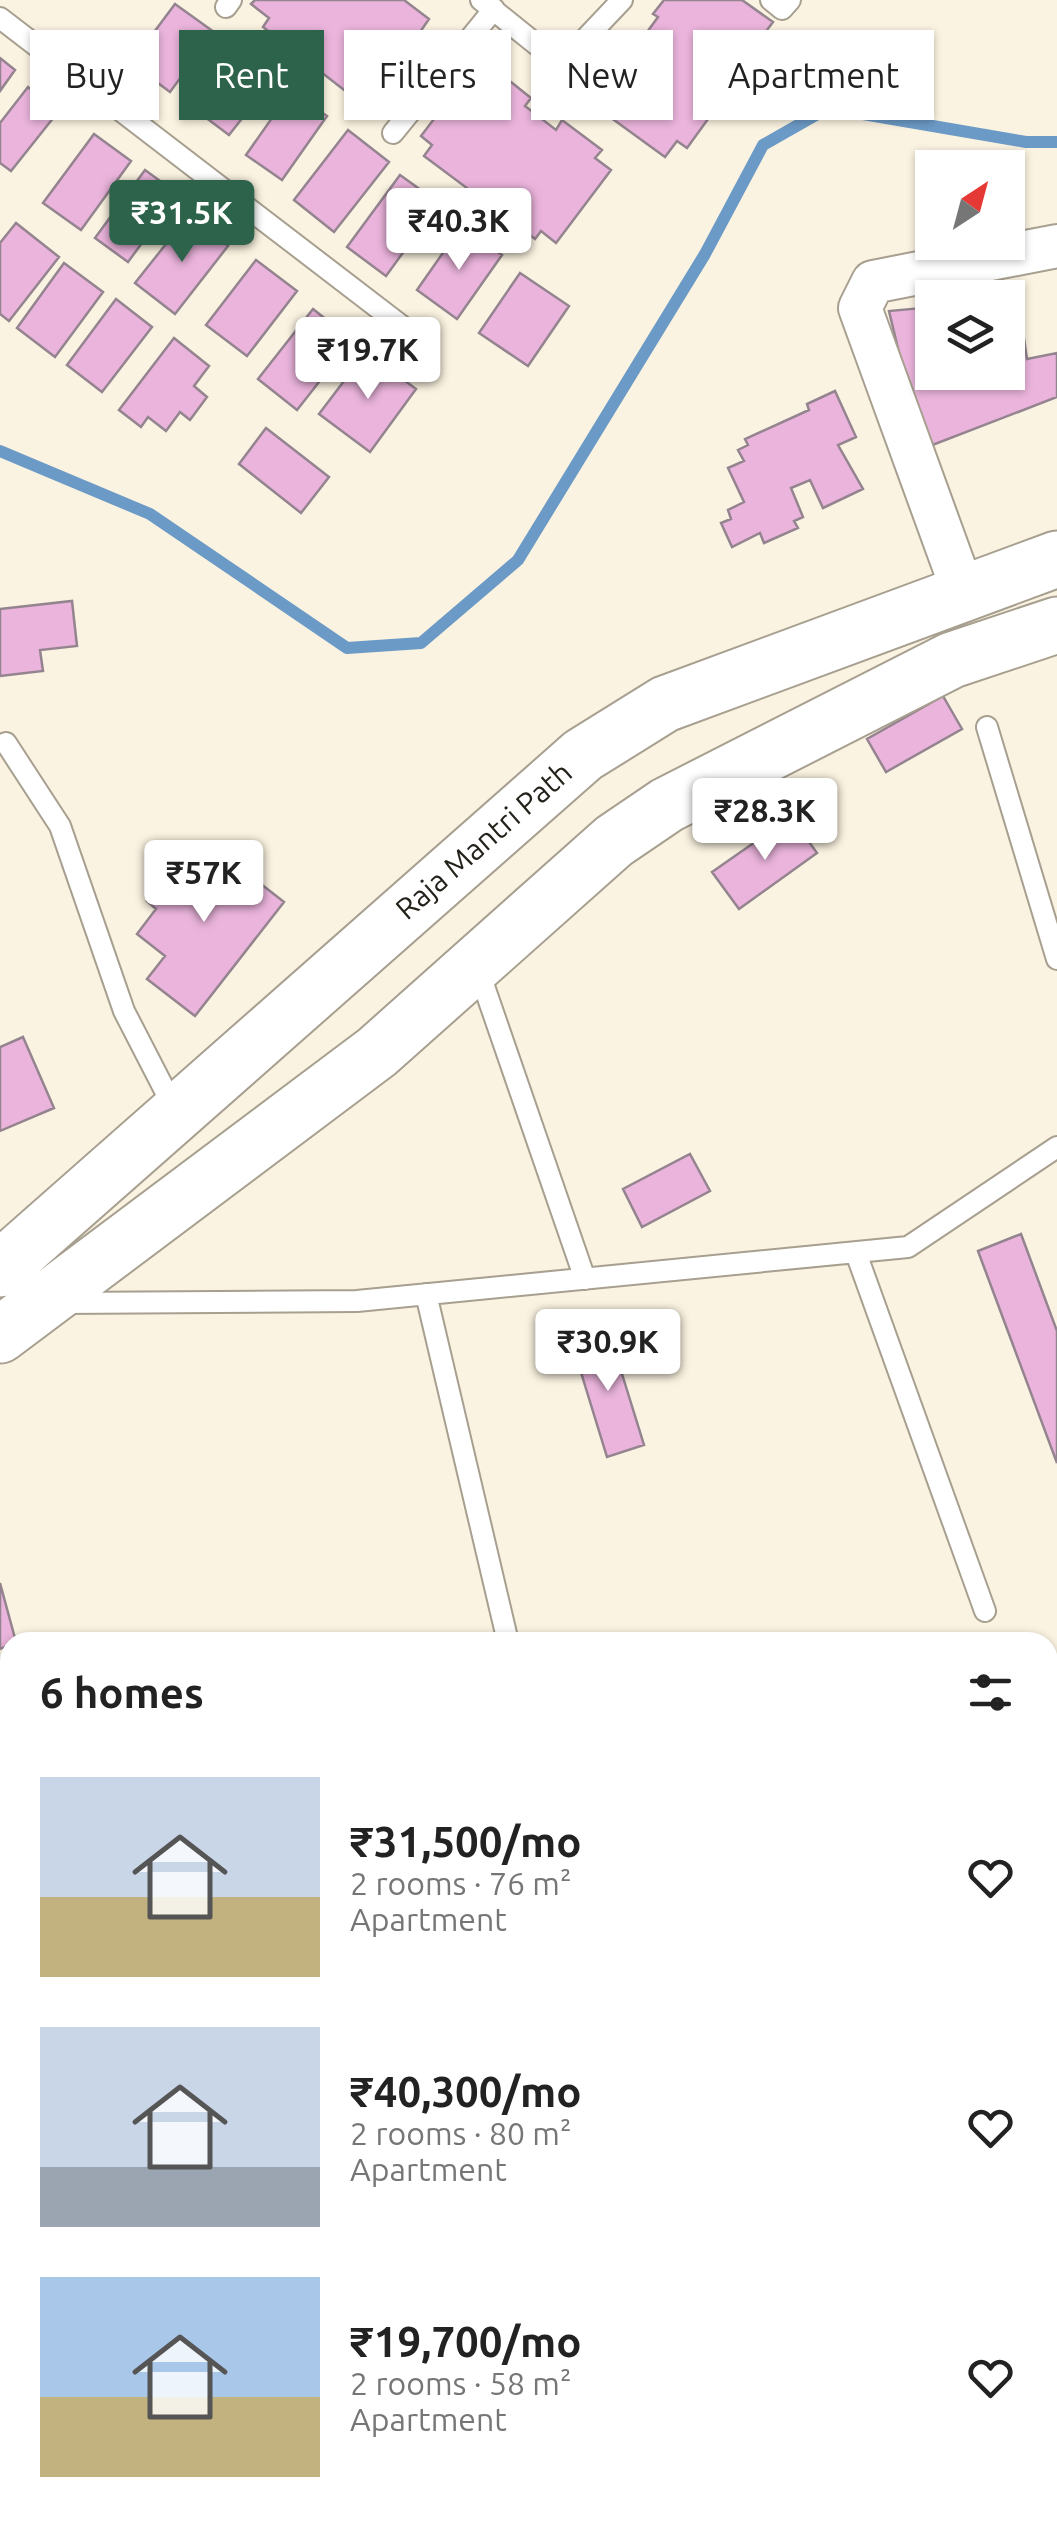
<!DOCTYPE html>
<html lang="en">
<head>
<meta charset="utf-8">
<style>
  body { margin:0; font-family:Ubuntu,sans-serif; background:#f2f2f2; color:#222; height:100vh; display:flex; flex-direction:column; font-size:38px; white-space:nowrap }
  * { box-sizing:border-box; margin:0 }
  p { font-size:32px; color:#767676 }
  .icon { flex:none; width:55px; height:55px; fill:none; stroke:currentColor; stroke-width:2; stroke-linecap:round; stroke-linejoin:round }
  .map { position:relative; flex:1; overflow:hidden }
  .side { position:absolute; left:0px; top:1632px; width:1058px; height:892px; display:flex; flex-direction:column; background:#fff; border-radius:30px 30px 0 0; box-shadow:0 2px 8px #0004 }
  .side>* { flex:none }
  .hud { position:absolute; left:30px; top:30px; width:998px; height:90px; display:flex; gap:20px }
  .needle { width:65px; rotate:36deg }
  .controls { position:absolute; left:915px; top:150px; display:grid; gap:20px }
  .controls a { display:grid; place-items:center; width:110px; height:110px; border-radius:0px; background:#fff; box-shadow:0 2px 8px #0004; font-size:50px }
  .price { position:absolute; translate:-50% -85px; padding:0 22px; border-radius:10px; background:#fff; color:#222; font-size:32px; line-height:65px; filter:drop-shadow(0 2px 5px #0008) }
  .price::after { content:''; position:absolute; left:50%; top:60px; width:30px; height:22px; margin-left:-15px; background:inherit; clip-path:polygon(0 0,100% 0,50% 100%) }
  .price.current { background:#2c634a; color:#fff }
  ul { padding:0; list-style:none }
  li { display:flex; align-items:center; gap:30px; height:250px; padding:0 40px }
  li span { display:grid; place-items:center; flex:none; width:280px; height:200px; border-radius:0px; color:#555 }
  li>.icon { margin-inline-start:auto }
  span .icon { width:120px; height:120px; fill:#fffc; stroke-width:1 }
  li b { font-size:42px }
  h2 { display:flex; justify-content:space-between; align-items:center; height:120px; padding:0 40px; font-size:42px }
  .pill { padding:0 35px; border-radius:0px; background:#fff; box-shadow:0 2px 8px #0004; font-size:35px; line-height:90px }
  .pill.current { background:#2c634a; color:#fff }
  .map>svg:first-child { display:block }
</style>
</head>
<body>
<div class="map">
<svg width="1057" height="2523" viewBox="0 0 1057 2523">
  <rect width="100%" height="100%" fill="#fbf3e1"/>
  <path fill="#6c9ac6" d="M1057 1945V2156L1048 2159V1948Z
    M0 2091H10V2278L0 2279Z"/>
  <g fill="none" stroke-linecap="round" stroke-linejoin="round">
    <path stroke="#6c9ac6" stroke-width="12" d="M0 451 150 514 347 648 421 643 518 560 705 254 763 145 828 108 1026 142H1057"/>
  </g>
  <path fill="#ebb4dc" stroke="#94848f" stroke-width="2.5" d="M255 0H404L429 19 420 32 432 42 414 66 421 72 391 112 373 98 366 107 263 27 269 18 251 4Z
    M664 0H742L773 22 761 38 767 42 741 79 730 70 707 101 716 108 687 148 677 141 665 157 592 104 605 86 597 80 624 43 634 50 658 17 653 14Z
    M175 4 214 32 170 92 131 63Z
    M237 49 274 78 229 135 193 108Z
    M0 58 15 70 0 91Z
    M473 68 489 79 496 70 531 98 525 106 556 130 562 120 602 150 595 158 611 170 556 243 541 231 535 239 424 156 432 145 421 136Z
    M28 87 58 112 11 171 0 163V123Z
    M291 91 327 116 282 180 246 155Z
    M348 130 389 162 334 232 294 200Z
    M94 134 131 161 81 230 43 203Z
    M145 170 178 194 128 262 95 238Z
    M400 175 439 203 386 276 347 247Z
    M189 215 228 246 175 314 135 283Z
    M16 223 59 257 9 321 0 314V243Z
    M461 227 502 255 457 319 417 290Z
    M256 260 297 291 247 356 206 325Z
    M64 263 103 292 55 357 17 328Z
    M520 273 569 306 528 366 479 333Z
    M1018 298 1027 359 1057 353V397L922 449 889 311 932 307V372H1008V299Z
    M116 299 152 327 102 392 67 365Z
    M313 309 352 340 297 410 258 379Z
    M174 338 209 366 194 386 207 397 190 420 180 412 166 431 148 417 141 427 119 410Z
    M366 352 416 389 370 452 319 414Z
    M835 391 856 437 838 445 863 489 823 508 810 480 791 488 803 517 794 521 798 528 764 543 760 533 732 547 721 523 731 519 728 510 744 502 728 468 744 461 738 450 748 445 745 439 809 410 807 404Z
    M266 428 329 477 301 513 239 464Z
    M72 601 77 646 40 650 43 671 0 676V609Z
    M943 696 962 729 886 772 867 739Z
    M791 817 817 853 739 909 712 872Z
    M211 845 284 902 195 1016 147 979 165 956 137 934 156 909 147 901 182 855 195 866Z
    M23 1037 54 1108 0 1131V1047Z
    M690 1154 710 1191 642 1227 623 1189Z
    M1021 1234 1057 1331V1463L978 1251Z
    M609 1332 644 1445 607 1457 572 1343Z
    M0 1583 16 1642 0 1649Z"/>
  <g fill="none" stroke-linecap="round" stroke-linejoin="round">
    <g stroke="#a79f8f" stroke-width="24">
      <path id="service" d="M481 0 547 53 569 56 622 0
        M771 0 782 9 790 0
        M226 7 231 0
        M0 18 416 337
        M393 133 494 9
        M987 727 1057 959
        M6 743 60 826 124 1011 175 1110
        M477 966 585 1279
        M856 1253 985 1611
        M426 1294 508 1642
        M62 1303 357 1301 908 1247 1057 1147"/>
    </g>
    <g stroke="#a79f8f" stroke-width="46">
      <path id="minor" d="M964 594 860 308 873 282 1057 246"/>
    </g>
    <g stroke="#a79f8f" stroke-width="59">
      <path id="secondary" d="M0 1269 583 755 665 704 1057 559
        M0 1335 377 1052 614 841 667 805 952 660 1057 625"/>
    </g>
    <use href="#service" stroke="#fff" stroke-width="20"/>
    <use href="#minor" stroke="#fff" stroke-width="42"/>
    <use href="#secondary" stroke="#fff" stroke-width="55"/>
  </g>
  <g text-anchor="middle" stroke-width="9" stroke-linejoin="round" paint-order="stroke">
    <g font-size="30" fill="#25221b" stroke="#fff">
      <text transform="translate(484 841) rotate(-41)" y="10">Raja Mantri Path</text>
    </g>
  </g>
</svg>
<div class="controls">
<a><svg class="needle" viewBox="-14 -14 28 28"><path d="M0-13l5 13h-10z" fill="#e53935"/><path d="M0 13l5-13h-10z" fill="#767676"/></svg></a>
<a><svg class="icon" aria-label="layers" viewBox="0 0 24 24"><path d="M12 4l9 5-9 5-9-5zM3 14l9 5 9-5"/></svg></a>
</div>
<b class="price current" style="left:182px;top:265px">₹31.5K</b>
<b class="price" style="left:459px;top:273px">₹40.3K</b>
<b class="price" style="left:368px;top:402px">₹19.7K</b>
<b class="price" style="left:765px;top:863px">₹28.3K</b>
<b class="price" style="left:204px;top:925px">₹57K</b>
<b class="price" style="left:608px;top:1394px">₹30.9K</b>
<div class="hud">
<a class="pill">Buy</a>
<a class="pill current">Rent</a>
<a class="pill">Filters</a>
<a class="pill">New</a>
<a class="pill">Apartment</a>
</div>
<section class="side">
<h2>6 homes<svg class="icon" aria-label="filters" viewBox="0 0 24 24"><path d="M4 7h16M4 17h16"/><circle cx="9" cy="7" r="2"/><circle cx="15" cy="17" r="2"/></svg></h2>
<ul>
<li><span style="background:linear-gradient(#c9d6e8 60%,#c2b280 0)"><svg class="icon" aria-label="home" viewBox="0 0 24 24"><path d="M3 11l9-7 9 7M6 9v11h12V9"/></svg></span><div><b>₹31,500/mo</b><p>2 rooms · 76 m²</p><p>Apartment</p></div><svg class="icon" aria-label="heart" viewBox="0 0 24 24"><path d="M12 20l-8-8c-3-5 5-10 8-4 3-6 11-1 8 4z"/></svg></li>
<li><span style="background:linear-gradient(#c9d6e8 70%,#9aa5b1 0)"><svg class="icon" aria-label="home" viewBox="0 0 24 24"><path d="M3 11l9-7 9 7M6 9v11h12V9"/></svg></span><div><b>₹40,300/mo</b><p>2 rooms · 80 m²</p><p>Apartment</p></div><svg class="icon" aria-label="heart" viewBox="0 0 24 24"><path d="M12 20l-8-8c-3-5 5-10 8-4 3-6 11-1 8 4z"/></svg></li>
<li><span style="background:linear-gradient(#a9c7e8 60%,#c2b280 0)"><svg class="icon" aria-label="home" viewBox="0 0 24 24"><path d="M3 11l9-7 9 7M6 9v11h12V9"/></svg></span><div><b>₹19,700/mo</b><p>2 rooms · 58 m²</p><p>Apartment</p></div><svg class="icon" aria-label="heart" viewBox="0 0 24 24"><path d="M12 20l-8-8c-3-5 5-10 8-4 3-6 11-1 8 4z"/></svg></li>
</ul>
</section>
</div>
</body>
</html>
